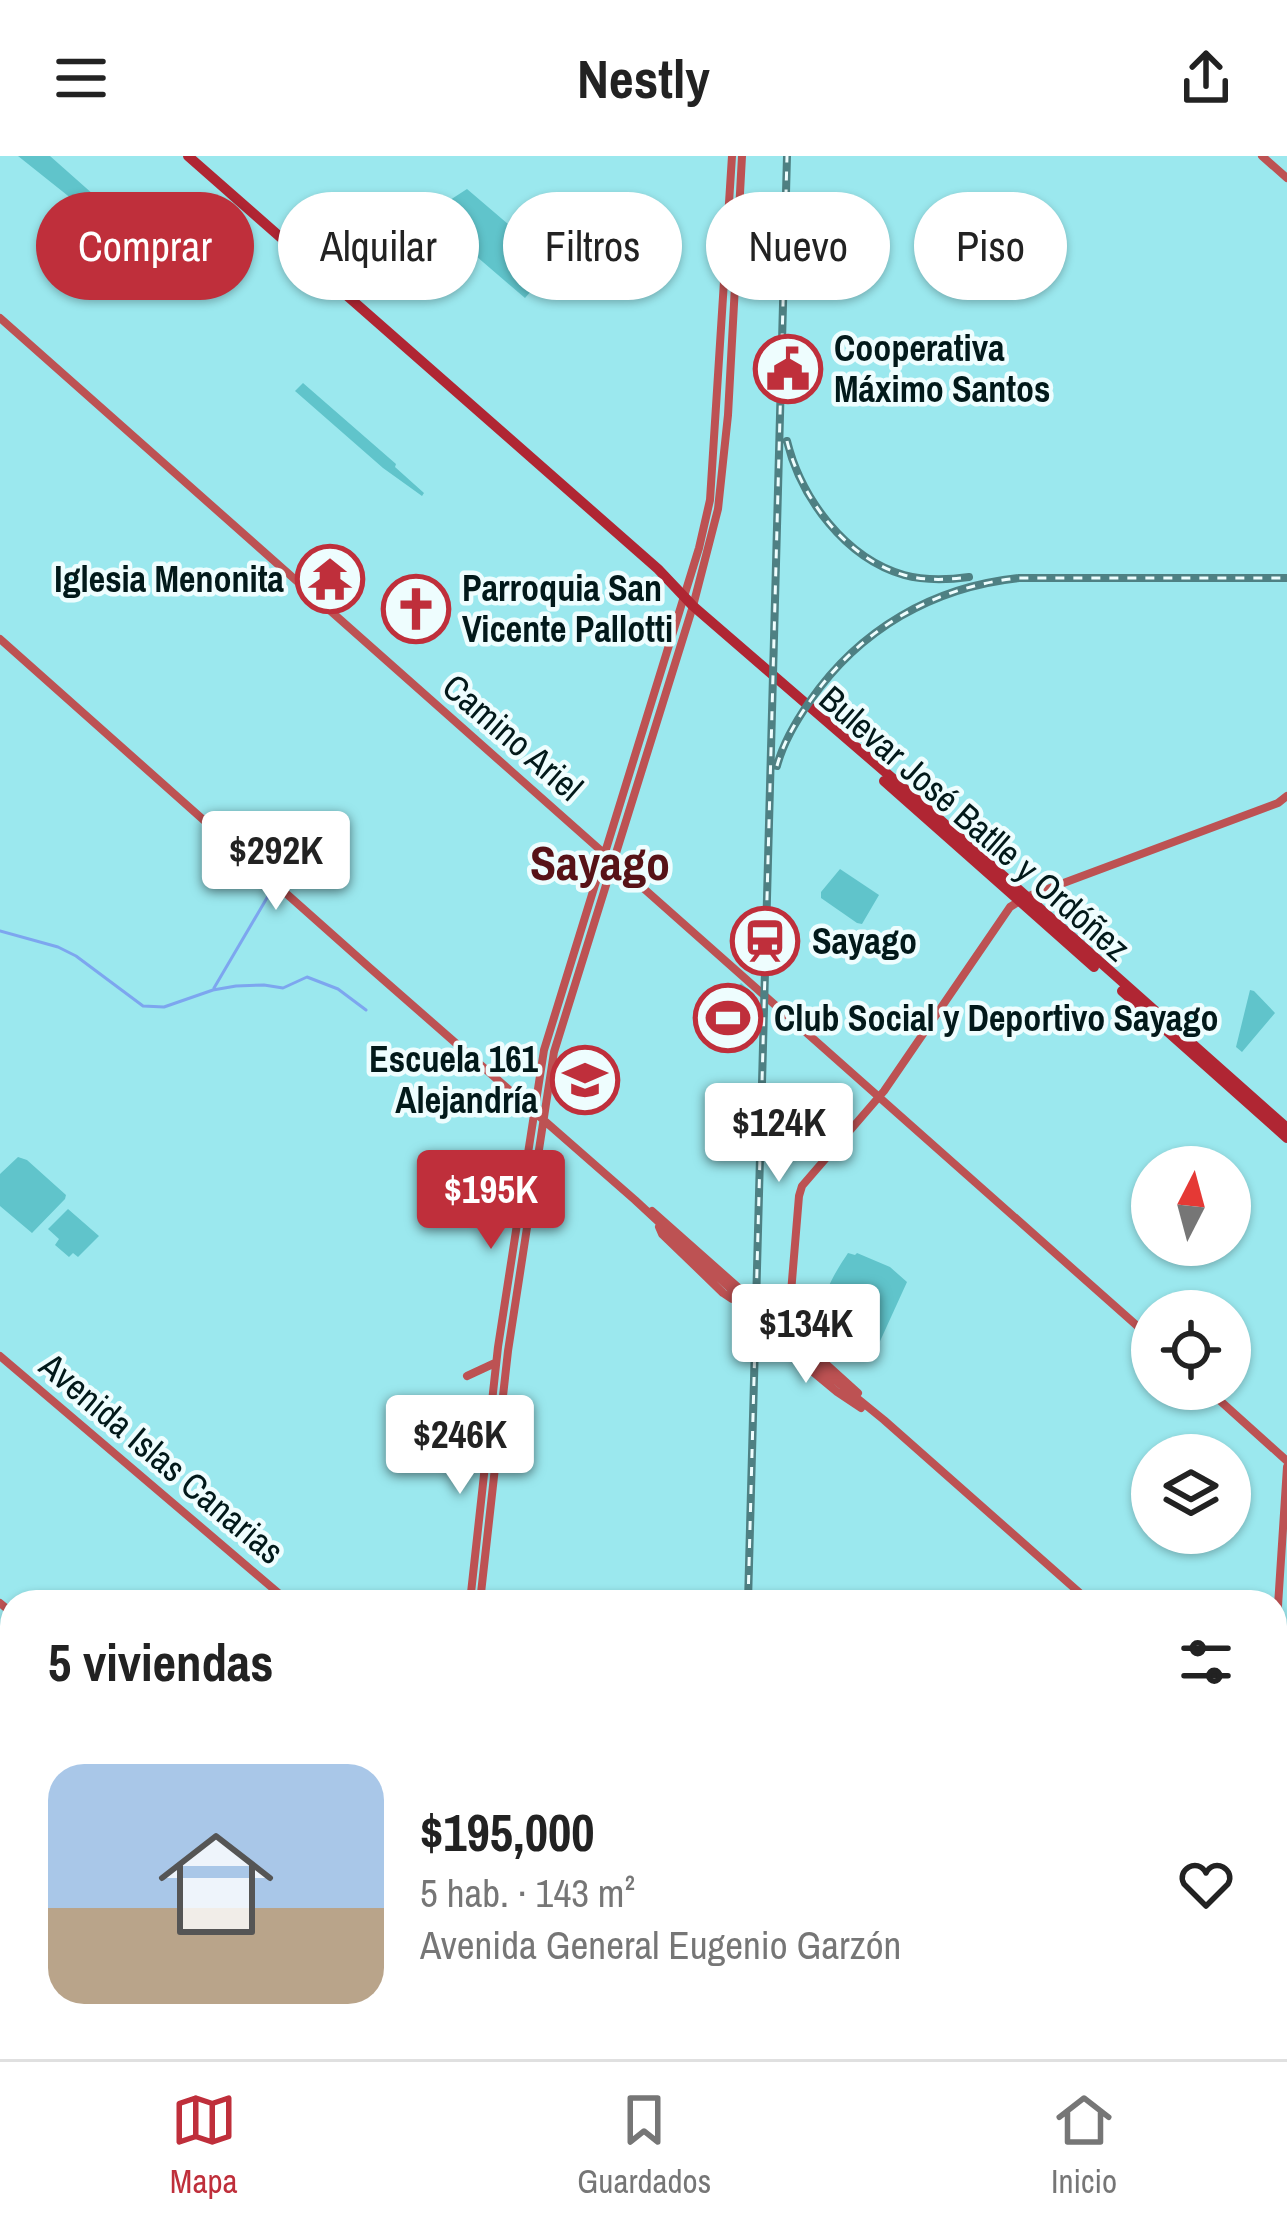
<!DOCTYPE html>
<html lang="es">
<head>
<meta charset="utf-8">
<style>
  body { margin:0; font-family:"Archivo Narrow",sans-serif; background:#f2f2f2; color:#222; height:100vh; display:flex; flex-direction:column; font-size:45px; white-space:nowrap }
  * { box-sizing:border-box; margin:0 }
  p { font-size:39px; color:#767676 }
  .icon { flex:none; width:66px; height:66px; fill:none; stroke:currentColor; stroke-width:2; stroke-linecap:round; stroke-linejoin:round }
  .map { position:relative; flex:1; overflow:hidden }
  .panel { position:absolute; left:0px; top:1434px; width:1287px; height:471px; display:flex; flex-direction:column; background:#fff; border-radius:36px 36px 0 0; box-shadow:0 3px 9px #0004 }
  .panel>* { flex:none }
  .banner { position:absolute; left:36px; top:36px; width:1215px; height:108px; display:flex; gap:24px }
  .needle { width:78px; rotate:6deg }
  .controls { position:absolute; left:1131px; top:990px; display:grid; gap:24px }
  .controls a { display:grid; place-items:center; width:120px; height:120px; border-radius:50%; background:#fff; box-shadow:0 3px 9px #0004; font-size:60px }
  .price { position:absolute; translate:-50% -102px; padding:0 27px; border-radius:12px; background:#fff; color:#222; font-size:39px; line-height:78px; filter:drop-shadow(0 3px 6px #0008) }
  .price::after { content:''; position:absolute; left:50%; top:72px; width:36px; height:27px; margin-left:-18px; background:inherit; clip-path:polygon(0 0,100% 0,50% 100%) }
  .price.active { background:#bf2f3b; color:#fff }
  ul { padding:0; list-style:none }
  li { display:flex; align-items:center; gap:36px; height:300px; padding:0 48px }
  li span { display:grid; place-items:center; flex:none; width:336px; height:240px; border-radius:36px; color:#555 }
  li>.icon { margin-inline-start:auto }
  span .icon { width:144px; height:144px; fill:#fffc; stroke-width:1 }
  li b { font-size:51px }
  h2 { display:flex; justify-content:space-between; align-items:center; height:144px; padding:0 48px; font-size:51px }
  .tag { padding:0 42px; border-radius:54px; background:#fff; box-shadow:0 3px 9px #0004; font-size:42px; line-height:108px }
  .tag.active { background:#bf2f3b; color:#fff }
  header { display:flex; justify-content:space-between; align-items:center; height:156px; padding:0 48px; background:#fff; font-size:54px; font-weight:700 }
  .tabs { display:flex; justify-content:space-around; align-items:center; height:168px; border-top:3px solid #e0e0e0; background:#fff; font-size:33px; color:#767676 }
  .tabs a { display:grid; justify-items:center; gap:6px }
  .tabs .active { color:#bf2f3b }
  .map>svg:first-child { display:block }
</style>
</head>
<body>
<header><svg class="icon" aria-label="menu" viewBox="0 0 24 24"><path d="M4 6h16M4 12h16M4 18h16"/></svg>Nestly<svg class="icon" aria-label="share" viewBox="0 0 24 24"><path d="M12 15V3M7 8l5-5 5 5M5 13v7h14v-7"/></svg></header>
<div class="map">
<svg width="1287" height="1903" viewBox="0 0 1287 1903">
  <rect width="100%" height="100%" fill="#9be8ee"/>
  <path fill="#60c4cb" d="M18 0H50L103 47 104 53 96 57 87 55Z
    M467 33 555 108 525 142 427 58 428 53 450 44Z
    M303 227 396 308 395 311 424 337 422 340 383 312 295 235Z
    M840 713 879 739 862 768 857 767 821 742V736Z
    M741 827 755 839 754 853 738 871 741 875 726 892 702 871Z
    M1250 834 1254 835 1275 857 1242 896 1236 891Z
    M18 1001 27 1004 66 1039 65 1043 32 1077 0 1050V1018Z
    M68 1053 99 1080 78 1101 73 1097 69 1101 55 1089 59 1083 48 1073Z
    M848 1097 855 1099 857 1097 890 1111 907 1126 876 1194 825 1174C814 1149 834 1118 848 1097Z"/>
  <g fill="none" stroke-linecap="round" stroke-linejoin="round">
    <path stroke="#7da6ef" stroke-width="3" d="M0 775 58 791 76 800 143 850 164 851 213 834 236 830 264 829 283 832 307 821 338 833 366 854
      M214 832 271 735"/>
    <path stroke="#bd5253" stroke-width="8" d="M1262 0 1287 22
      M0 162 1152 1183
      M0 483 370 812 635 1044 787 1185 884 1264 1090 1446
      M652 1055 740 1133 738 1143H732L723 1137 662 1078 659 1071
      M785 1171 858 1237
      M779 1172 774 1180 778 1187 837 1236 861 1252
      M788 1173 799 1040 802 1030 884 935 1010 751 1026 741 1278 647 1287 640
      M0 1200 289 1446
      M467 1220 495 1207
      M1207 1233 1287 1305
      M470 1446 498 1191 544 894 699 392 710 344 732 0
      M480 1446 508 1195 554 896 693 450 718 353 728 259 742 0
      M0 1447 12 1457
      M1275 1496 1287 1311
      M1275 1615 1287 1626
      M538 1893 550 1903
      M838 1893 851 1903
      M348 1903 352 1893
      M358 1903 362 1893
      M1004 1903 1011 1893"/>
    <path stroke="#b02633" stroke-width="10" d="M188 0 658 413 693 450 920 646 1287 972
      M884 625 1094 811
      M1122 835 1287 982"/>
    <g stroke="#4e8083" stroke-width="8">
      <path id="rail" d="M787 285C801 342 845 402 904 419 926 425 947 424 969 421
        M777 610C783 587 796 565 810 545 860 473 933 431 1019 422H1287
        M748 1446 787 0
        M736 1903V1893"/>
    </g>
    <use href="#rail" stroke="#eefdfe" stroke-width="3" stroke-dasharray="9" stroke-linecap="butt"/>
  </g>
  <defs>
    <g id="civic-ring" transform="scale(3.45)"><circle r="9.5" fill="#eefdfe" stroke="#bf2f3b" stroke-width="1.5"/><path d="M-.6-6.5H3V-4.5H.6V-3L4-1V1h2V6H-6V1h2V-1L-.6-3ZM-1.2 2.5V6h2.4V2.5Z" fill="#bf2f3b"/></g>
    <g id="temple-ring" transform="scale(3.45)"><circle r="9.5" fill="#eefdfe" stroke="#bf2f3b" stroke-width="1.5"/><path d="M0-6L5-2H3V0L6.5 2.5H4V6H1.5V3h-3V6H-4V2.5H-6.5L-3 0V-2H-5Z" fill="#bf2f3b"/></g>
    <g id="church-ring" transform="scale(3.45)"><circle r="9.5" fill="#eefdfe" stroke="#bf2f3b" stroke-width="1.5"/><path d="M-1.2-6h2.4v3.5h3.3v2.4h-3.3V6h-2.4V-.1h-3.3v-2.4h3.3Z" fill="#bf2f3b"/></g>
    <g id="station-ring" transform="scale(3.45)"><circle r="9.5" fill="#eefdfe" stroke="#bf2f3b" stroke-width="1.5"/><path d="M-3-6H3Q5-6 5-4V2Q5 4 3 4L4.5 6H3L1.5 4h-3L-3 6H-4.5L-3 4Q-5 4-5 2V-4Q-5-6-3-6ZM-3.5-4v3h7v-3ZM-3.5 1v1.5H-2V1ZM2 1v1.5H3.5V1Z" fill="#bf2f3b"/></g>
    <g id="stadium-ring" transform="scale(3.45)"><circle r="9.5" fill="#eefdfe" stroke="#bf2f3b" stroke-width="1.5"/><path d="M0-5a6.5 5 0 1 0 0 10a6.5 5 0 1 0 0-10ZM-3.5-1.8h7v3.6h-7Z" fill="#bf2f3b"/></g>
    <g id="school-ring" transform="scale(3.45)"><circle r="9.5" fill="#eefdfe" stroke="#bf2f3b" stroke-width="1.5"/><path d="M0-5L7-2L0 1L-7-2ZM-4 1L0 2.5L4 1V4Q0 6-4 4Z" fill="#bf2f3b"/></g>
  </defs>
  <g fill-rule="evenodd">
    <use href="#civic-ring" x="788" y="213"/>
    <use href="#temple-ring" x="330" y="423"/>
    <use href="#church-ring" x="416" y="453"/>
    <use href="#station-ring" x="765" y="785"/>
    <use href="#stadium-ring" x="728" y="862"/>
    <use href="#school-ring" x="585" y="924"/>
  </g>
  <g text-anchor="middle" stroke-width="9" stroke-linejoin="round" paint-order="stroke">
    <g font-size="36" font-weight="bold" fill="#02191a" stroke="#eefdfe" text-anchor="start">
      <text x="834" y="205">Cooperativa<tspan x="834" dy="41">Máximo Santos</tspan></text>
      <text x="284" y="436" text-anchor="end">Iglesia Menonita</text>
      <text x="462" y="445">Parroquia San<tspan x="462" dy="41">Vicente Pallotti</tspan></text>
      <text x="812" y="798">Sayago</text>
      <text x="774" y="875">Club Social y Deportivo Sayago</text>
      <text x="538" y="916" text-anchor="end">Escuela 161<tspan x="538" dy="41">Alejandría</tspan></text>
    </g>
    <g font-size="36" fill="#02191a" stroke="#eefdfe">
      <text transform="translate(513 581) rotate(41)" y="13">Camino Ariel</text>
      <text transform="translate(975 667) rotate(41)" y="13">Bulevar José Batlle y Ordóñez</text>
      <text transform="translate(162 1302) rotate(40)" y="13">Avenida Islas Canarias</text>
    </g>
    <g font-size="48" font-weight="bold" fill="#571217" stroke="#eefdfe">
      <text x="600" y="724">Sayago</text>
    </g>
  </g>
</svg>
<div class="controls">
<a><svg class="needle" viewBox="-14 -14 28 28"><path d="M0-13l5 13h-10z" fill="#e53935"/><path d="M0 13l5-13h-10z" fill="#767676"/></svg></a>
<a><svg class="icon" aria-label="locate" viewBox="0 0 24 24"><circle cx="12" cy="12" r="6"/><path d="M12 2v4M12 18v4M2 12h4M18 12h4"/></svg></a>
<a><svg class="icon" aria-label="layers" viewBox="0 0 24 24"><path d="M12 4l9 5-9 5-9-5zM3 14l9 5 9-5"/></svg></a>
</div>
<b class="price" style="left:276px;top:757px">$292K</b>
<b class="price" style="left:779px;top:1029px">$124K</b>
<b class="price active" style="left:491px;top:1096px">$195K</b>
<b class="price" style="left:806px;top:1230px">$134K</b>
<b class="price" style="left:460px;top:1341px">$246K</b>
<div class="banner">
<a class="tag active">Comprar</a>
<a class="tag">Alquilar</a>
<a class="tag">Filtros</a>
<a class="tag">Nuevo</a>
<a class="tag">Piso</a>
</div>
<section class="panel">
<h2>5 viviendas<svg class="icon" aria-label="filters" viewBox="0 0 24 24"><path d="M4 7h16M4 17h16"/><circle cx="9" cy="7" r="2"/><circle cx="15" cy="17" r="2"/></svg></h2>
<ul>
<li><span style="background:linear-gradient(#a9c7e8 60%,#b9a48a 0)"><svg class="icon" aria-label="home" viewBox="0 0 24 24"><path d="M3 11l9-7 9 7M6 9v11h12V9"/></svg></span><div><b>$195,000</b><p>5 hab. · 143 m²</p><p>Avenida General Eugenio Garzón</p></div><svg class="icon" aria-label="heart" viewBox="0 0 24 24"><path d="M12 20l-8-8c-3-5 5-10 8-4 3-6 11-1 8 4z"/></svg></li>
</ul>
</section>
</div>
<nav class="tabs">
<a class="active"><svg class="icon" aria-label="map" viewBox="0 0 24 24"><path d="M3 6l6-2 6 2 6-2v14l-6 2-6-2-6 2zM9 4v14M15 6v14"/></svg>Mapa</a>
<a><svg class="icon" aria-label="saved" viewBox="0 0 24 24"><path d="M7 4h10v16l-5-4-5 4z"/></svg>Guardados</a>
<a><svg class="icon" aria-label="home" viewBox="0 0 24 24"><path d="M3 11l9-7 9 7M6 9v11h12V9"/></svg>Inicio</a>
</nav>
</body>
</html>
